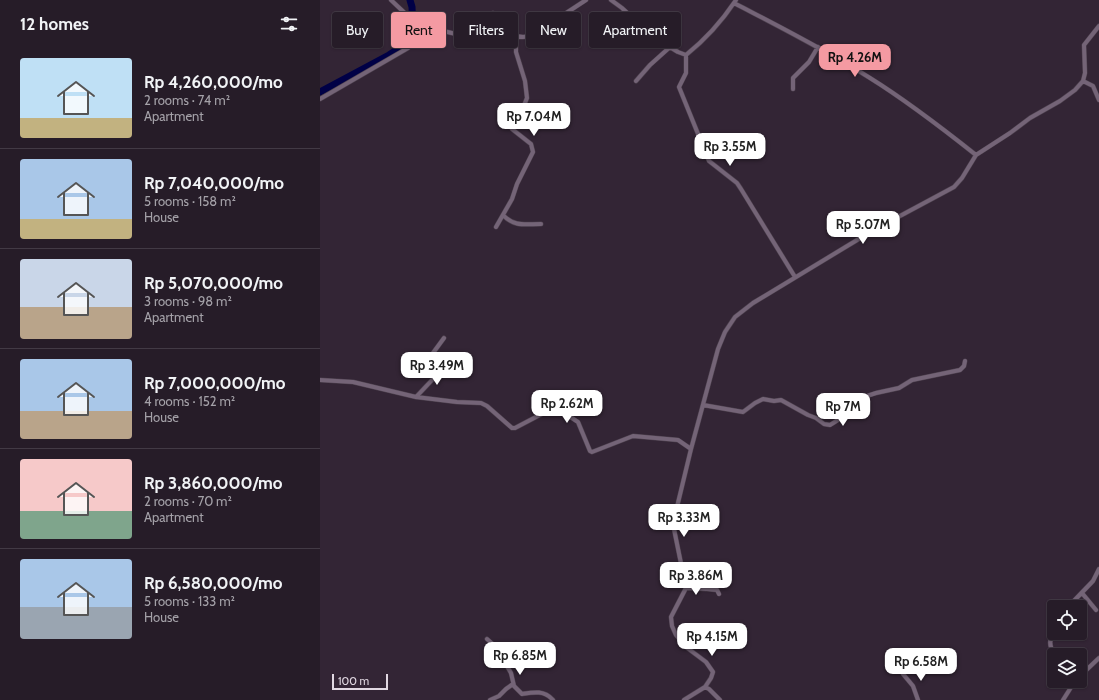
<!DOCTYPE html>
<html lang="en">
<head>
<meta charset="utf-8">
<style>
  body { margin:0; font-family:Cabin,sans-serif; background:#2e2530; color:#f1f3f6; height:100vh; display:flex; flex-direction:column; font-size:15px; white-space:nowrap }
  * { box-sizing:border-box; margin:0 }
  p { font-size:13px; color:#a4a1a8 }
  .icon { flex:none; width:22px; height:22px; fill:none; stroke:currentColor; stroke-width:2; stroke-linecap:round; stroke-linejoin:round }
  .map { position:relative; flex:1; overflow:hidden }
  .sheet { display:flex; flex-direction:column; background:#261c28; width:320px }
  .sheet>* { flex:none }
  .guide { position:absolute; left:12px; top:12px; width:380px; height:36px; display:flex; gap:8px }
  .buttons { position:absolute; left:727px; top:600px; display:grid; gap:8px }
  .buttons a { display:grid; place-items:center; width:40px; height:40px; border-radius:4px; background:#261c28; box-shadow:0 1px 3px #0004,0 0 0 1px #423a45; font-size:20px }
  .scale { position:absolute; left:12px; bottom:10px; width:56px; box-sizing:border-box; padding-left:4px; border:2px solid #e1d8e2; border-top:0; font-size:11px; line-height:14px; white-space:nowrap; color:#e1d8e2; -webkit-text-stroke:3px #332535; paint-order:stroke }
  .price { position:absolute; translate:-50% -34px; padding:0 9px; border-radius:8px; background:#fff; color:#222; font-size:13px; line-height:26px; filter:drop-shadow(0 1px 2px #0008) }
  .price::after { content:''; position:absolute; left:50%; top:24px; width:12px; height:9px; margin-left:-6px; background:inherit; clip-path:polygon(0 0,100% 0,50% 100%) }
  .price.selected { background:#f49aa2; color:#111 }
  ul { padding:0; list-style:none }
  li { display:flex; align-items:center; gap:12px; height:100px; padding:0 20px }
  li+li { border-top:1px solid #423a45 }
  li span { display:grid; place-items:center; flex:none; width:112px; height:80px; border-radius:4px; color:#555 }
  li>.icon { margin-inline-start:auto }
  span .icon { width:48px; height:48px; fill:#fffc; stroke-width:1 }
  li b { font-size:17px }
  h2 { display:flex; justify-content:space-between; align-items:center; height:48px; padding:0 20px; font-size:17px }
  .tag { padding:0 14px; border-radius:4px; background:#261c28; box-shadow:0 1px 3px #0004,0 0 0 1px #423a45; font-size:14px; line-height:36px }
  .tag.selected { background:#f49aa2; color:#111 }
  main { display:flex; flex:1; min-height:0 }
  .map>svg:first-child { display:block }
</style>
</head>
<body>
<main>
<section class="sheet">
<h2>12 homes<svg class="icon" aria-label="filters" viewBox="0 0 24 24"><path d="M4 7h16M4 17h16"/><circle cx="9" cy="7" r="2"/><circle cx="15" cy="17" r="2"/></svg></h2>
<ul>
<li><span style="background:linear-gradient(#bfe0f5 75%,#c2b280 0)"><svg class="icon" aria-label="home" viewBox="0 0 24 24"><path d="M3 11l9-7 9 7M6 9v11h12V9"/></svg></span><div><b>Rp 4,260,000/mo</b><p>2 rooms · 74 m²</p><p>Apartment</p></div></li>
<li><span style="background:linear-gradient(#a9c7e8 75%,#c2b280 0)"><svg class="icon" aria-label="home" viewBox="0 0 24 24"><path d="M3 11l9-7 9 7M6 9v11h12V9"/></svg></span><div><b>Rp 7,040,000/mo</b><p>5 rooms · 158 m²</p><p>House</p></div></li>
<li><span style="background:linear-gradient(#c9d6e8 60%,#b9a48a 0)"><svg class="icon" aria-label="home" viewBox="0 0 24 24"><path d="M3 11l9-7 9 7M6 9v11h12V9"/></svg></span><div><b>Rp 5,070,000/mo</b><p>3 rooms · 98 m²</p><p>Apartment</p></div></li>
<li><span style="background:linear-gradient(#a9c7e8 65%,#b9a48a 0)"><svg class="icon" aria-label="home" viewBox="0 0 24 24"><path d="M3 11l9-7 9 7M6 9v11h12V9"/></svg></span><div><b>Rp 7,000,000/mo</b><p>4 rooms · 152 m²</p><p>House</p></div></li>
<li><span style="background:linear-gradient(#f6c9c9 65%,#7fa58c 0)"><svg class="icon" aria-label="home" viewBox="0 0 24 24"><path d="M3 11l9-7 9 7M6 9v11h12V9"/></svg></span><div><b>Rp 3,860,000/mo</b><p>2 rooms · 70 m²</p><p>Apartment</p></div></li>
<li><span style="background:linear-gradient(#a9c7e8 60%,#9aa5b1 0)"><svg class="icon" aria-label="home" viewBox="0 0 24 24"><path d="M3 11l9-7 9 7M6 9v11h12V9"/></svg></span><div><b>Rp 6,580,000/mo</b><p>5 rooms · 133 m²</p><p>House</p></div></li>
</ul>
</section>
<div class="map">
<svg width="779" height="700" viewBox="0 0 779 700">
  <rect width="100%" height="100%" fill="#332535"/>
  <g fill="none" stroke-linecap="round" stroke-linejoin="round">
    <path stroke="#000046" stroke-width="7" d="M0 92 69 55 86 44 93 33 92 7 90 0"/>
    <g stroke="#4e424f" stroke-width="5">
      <path id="street" d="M71 0 90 18 119 30 136 34 149 36 179 34 203 37 211 36 266 0
        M291 0 302 8 332 36 358 52 366 55C386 39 402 21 416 0
        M414 3C460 27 506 50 550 78 587 101 622 128 656 155
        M173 13 179 34
        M366 55V73L359 87 389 161 417 183 421 189 475 277
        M316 81 330 65 350 47
        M763 81 773 86 779 100
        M473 89V78L489 62 498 47
        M0 99 88 48 97 39 102 24
        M183 215C194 227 205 224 221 224
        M176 227 192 199 197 184 213 152 211 144 192 129 191 127V123L203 108 207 98 205 81 196 52V37
        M124 338 113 353 126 365
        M0 380 33 382 96 397 137 402 161 403 167 406 192 428H195L235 407 258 422 270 451 272 452 313 436 358 440 371 449
        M96 397 131 360
        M228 399 232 408
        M383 405 423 412 435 403 443 399 454 401 461 400 488 415 496 418 504 424 510 425 526 415 541 400 547 396 556 393 579 388 592 380 640 370 644 366 645 361
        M366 588 386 589
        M387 589 397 590 399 594
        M762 593 776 610
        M748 607 773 581 779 569
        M734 633C728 640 730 648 735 655
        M167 639 176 647 191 673 194 686 202 694C214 692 224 690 233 700
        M592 664 583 674 593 686 598 700
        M760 676 779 658
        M385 687 391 678 393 672 386 662 366 647 356 635 352 626 351 617 366 588 354 529 357 507 371 449 398 349 405 332 415 317 433 303 552 231 634 187 642 178 656 155 690 133 710 118 740 101 755 90 763 81 765 73 764 45 779 26
        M170 700 179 696 186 689 193 684
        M364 700 385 687 389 689 400 700
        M743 700 755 681"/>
    </g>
    <use href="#street" stroke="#746477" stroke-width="4"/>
  </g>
</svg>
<div class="buttons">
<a><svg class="icon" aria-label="locate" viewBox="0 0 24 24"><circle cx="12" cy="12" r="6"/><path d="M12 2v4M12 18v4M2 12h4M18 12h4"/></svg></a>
<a><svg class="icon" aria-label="layers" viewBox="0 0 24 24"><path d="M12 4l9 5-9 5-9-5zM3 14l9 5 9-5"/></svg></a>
</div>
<div class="scale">100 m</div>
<b class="price selected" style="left:535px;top:78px">Rp 4.26M</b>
<b class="price" style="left:214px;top:137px">Rp 7.04M</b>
<b class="price" style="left:410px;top:167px">Rp 3.55M</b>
<b class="price" style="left:543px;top:245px">Rp 5.07M</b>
<b class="price" style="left:117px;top:386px">Rp 3.49M</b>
<b class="price" style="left:247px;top:424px">Rp 2.62M</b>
<b class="price" style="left:523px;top:427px">Rp 7M</b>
<b class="price" style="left:364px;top:538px">Rp 3.33M</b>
<b class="price" style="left:376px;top:596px">Rp 3.86M</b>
<b class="price" style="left:392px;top:657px">Rp 4.15M</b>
<b class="price" style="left:200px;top:676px">Rp 6.85M</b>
<b class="price" style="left:601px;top:682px">Rp 6.58M</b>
<div class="guide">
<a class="tag">Buy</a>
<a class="tag selected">Rent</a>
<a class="tag">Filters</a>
<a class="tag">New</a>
<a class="tag">Apartment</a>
</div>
</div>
</main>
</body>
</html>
